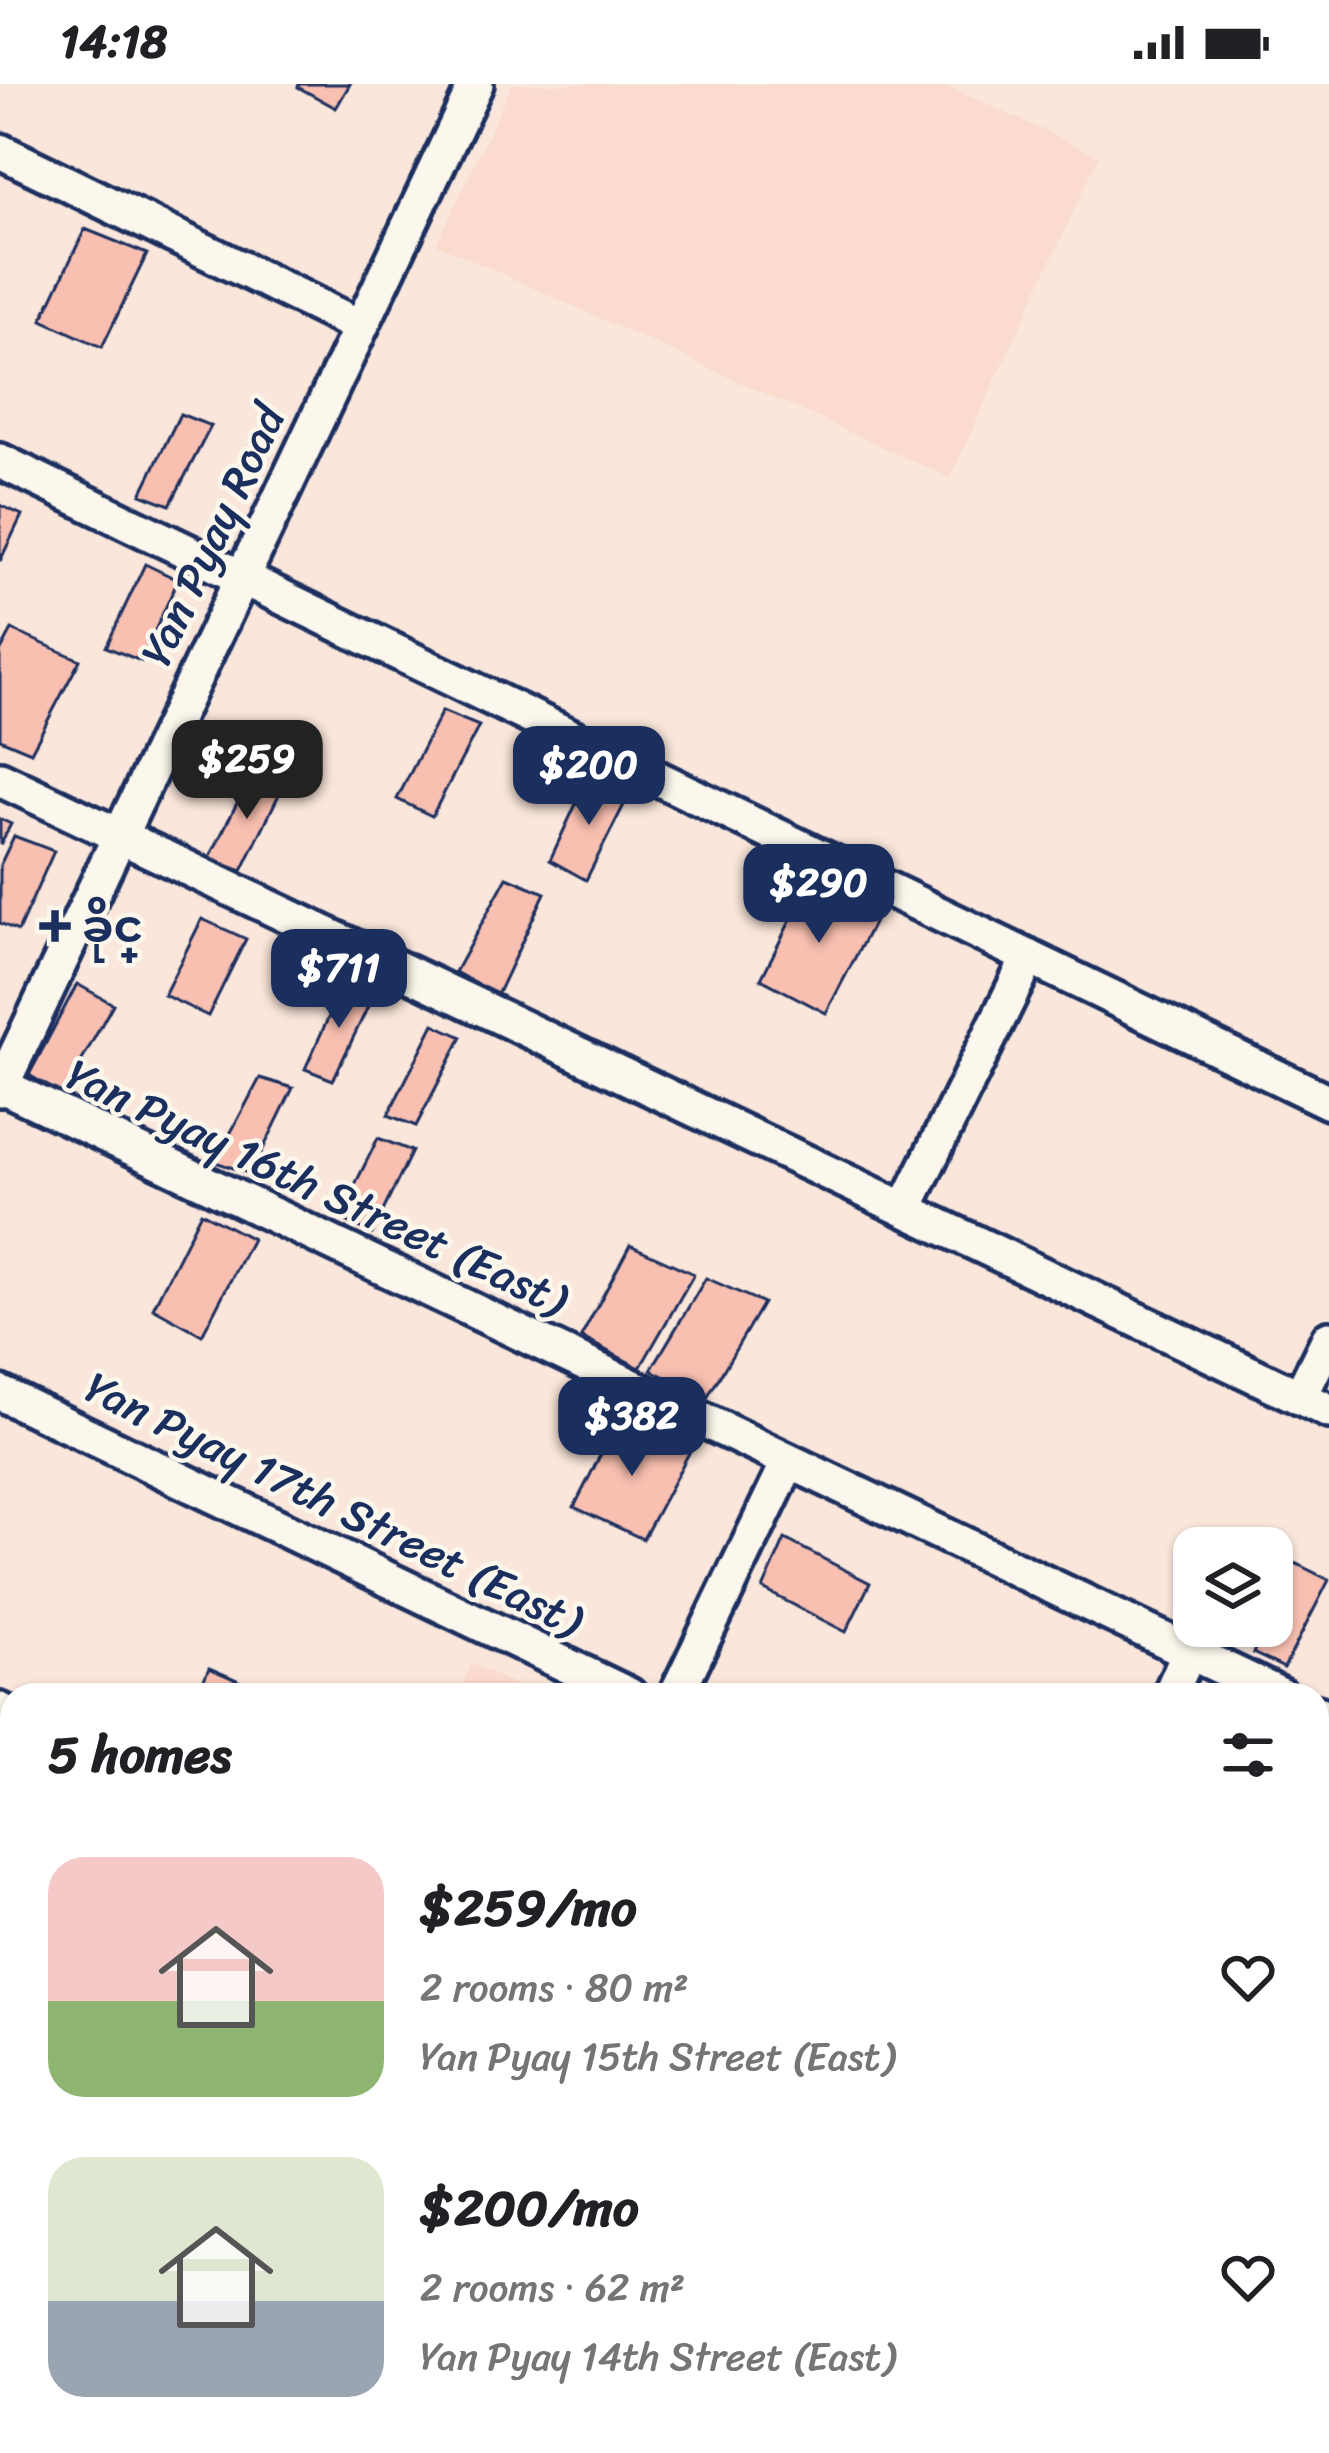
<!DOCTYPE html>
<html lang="en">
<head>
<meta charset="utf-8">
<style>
  body { margin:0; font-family:Sriracha,"Noto Sans Myanmar",sans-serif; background:#f6f6f6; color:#202124; height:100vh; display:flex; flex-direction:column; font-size:45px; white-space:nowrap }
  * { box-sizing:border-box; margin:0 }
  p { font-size:39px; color:#757577 }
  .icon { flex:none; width:66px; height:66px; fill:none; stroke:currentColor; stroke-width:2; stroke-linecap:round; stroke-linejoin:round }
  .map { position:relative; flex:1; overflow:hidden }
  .details { position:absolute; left:0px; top:1599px; width:1329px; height:771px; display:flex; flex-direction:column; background:#fff; border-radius:36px 36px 0 0; box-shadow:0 3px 9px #0004 }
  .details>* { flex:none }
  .controls { position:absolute; left:1173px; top:1443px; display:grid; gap:24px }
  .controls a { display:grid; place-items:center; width:120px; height:120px; border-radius:24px; background:#fff; box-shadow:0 3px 9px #0004; font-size:60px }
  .price { position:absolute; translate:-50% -102px; padding:0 27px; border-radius:24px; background:#1b2f5e; color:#fff; font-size:39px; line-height:78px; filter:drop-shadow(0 3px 6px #0008) }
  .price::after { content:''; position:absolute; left:50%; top:72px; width:36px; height:27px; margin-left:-18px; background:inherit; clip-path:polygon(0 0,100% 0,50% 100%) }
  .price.active { background:#222; color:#fff }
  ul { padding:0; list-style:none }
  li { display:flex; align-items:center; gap:36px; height:300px; padding:0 48px }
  li span { display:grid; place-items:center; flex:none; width:336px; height:240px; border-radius:36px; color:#555 }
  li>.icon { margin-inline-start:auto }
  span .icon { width:144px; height:144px; fill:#fffc; stroke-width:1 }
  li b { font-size:51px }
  h2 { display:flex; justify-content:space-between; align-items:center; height:144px; padding:0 48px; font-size:51px }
  .status { display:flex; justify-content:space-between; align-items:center; height:84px; padding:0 60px; background:#fff; direction:ltr }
  .status svg { height:33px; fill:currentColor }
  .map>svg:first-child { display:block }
</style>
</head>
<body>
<div class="status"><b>14:18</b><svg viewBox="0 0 49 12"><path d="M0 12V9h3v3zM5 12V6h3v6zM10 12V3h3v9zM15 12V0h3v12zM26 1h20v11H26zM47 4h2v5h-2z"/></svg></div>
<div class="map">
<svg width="1329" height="2369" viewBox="0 0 1329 2369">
  <rect width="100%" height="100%" fill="#fae6da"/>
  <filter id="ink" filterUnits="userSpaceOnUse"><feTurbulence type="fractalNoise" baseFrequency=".00833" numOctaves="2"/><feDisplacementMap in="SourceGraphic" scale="24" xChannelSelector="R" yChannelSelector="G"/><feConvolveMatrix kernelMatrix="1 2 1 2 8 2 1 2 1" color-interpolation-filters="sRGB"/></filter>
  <g filter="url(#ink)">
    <path fill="#fadbce" d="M512 0H942L1099 72 950 394 437 160Z
      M472 1580 536 1611H457Z"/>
    <path fill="#f9c0b1" stroke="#1b2f5e" stroke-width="3" d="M299 0H350L336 24 298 3Z
      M85 145 147 170 102 263 42 236Z
      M180 330 211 342 170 421 141 410Z
      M0 421 22 431 0 477Z
      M145 480 178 496 141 577 106 563Z
      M12 546 80 576 31 668 0 655V568Z
      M442 627 479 642 432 732 397 715Z
      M252 689 284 700 242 787 209 775Z
      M588 694 629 711 586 796 550 776Z
      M0 735 11 740 0 761Z
      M14 752 54 767 18 847 0 839V781Z
      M507 793 545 809 497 911 455 888Z
      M810 797 879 828 826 929 761 895Z
      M202 835 246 855 208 932 164 911Z
      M345 897 373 912 333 996 305 985Z
      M77 900 113 920 63 1011 29 991Z
      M434 940 462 953 416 1042 388 1031Z
      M260 994 293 1004 251 1090 215 1078Z
      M378 1054 412 1067 372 1150 339 1133Z
      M201 1128 252 1155 202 1251 153 1224Z
      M630 1161 694 1190 640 1284 581 1253Z
      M706 1194 763 1219 707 1314 651 1286Z
      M619 1334 690 1367 643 1455 574 1423Z
      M785 1455 870 1499 846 1548 763 1505Z
      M1295 1479 1329 1496 1284 1584 1253 1569 1266 1542H1272V1529Z
      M209 1584 269 1610 197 1611Z
      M409 2358H457L450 2369H403Z"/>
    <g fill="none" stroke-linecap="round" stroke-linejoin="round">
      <g stroke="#1b2f5e" stroke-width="42">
        <path id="minor" d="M0 67 361 243
          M0 377 1329 1018
          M0 695 1329 1327
          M0 1001 1280 1611
          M0 1005 476 0
          M905 1125 1029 873
          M0 1309 629 1611
          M1300 1313 1329 1254
          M676 1611 789 1377
          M1170 1611 1189 1568
          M0 1626 12 1632
          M1317 1629 1329 1634
          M0 1936 12 1941
          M1317 1941 1329 1947
          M0 2249 12 2254
          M1317 2261 1329 2267
          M229 2358 252 2369
          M896 2358 919 2369"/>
      </g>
      <use href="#minor" stroke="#fbf7ec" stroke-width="33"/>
    </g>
  </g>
  <path fill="#1b2f5e" stroke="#fbf7ec" stroke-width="4.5" d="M49 824h12v12h12v12h-12v12h-12v-12h-12v-12h12z"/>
  <g text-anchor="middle" stroke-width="9" stroke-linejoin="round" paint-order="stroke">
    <g font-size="45" fill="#1b2f5e" stroke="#fbf7ec">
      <text transform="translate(212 451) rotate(-65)" y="16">Yan Pyay Road</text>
      <text transform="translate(317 1102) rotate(25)" y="16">Yan Pyay 16th Street (East)</text>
      <text transform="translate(334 1419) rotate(26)" y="16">Yan Pyay 17th Street (East)</text>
    </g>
    <g font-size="45" font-weight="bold" fill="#1b2f5e" stroke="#fbf7ec" text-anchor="start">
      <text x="82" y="858">ခိုင္</text>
    </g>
  </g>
</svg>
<div class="controls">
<a><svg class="icon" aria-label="layers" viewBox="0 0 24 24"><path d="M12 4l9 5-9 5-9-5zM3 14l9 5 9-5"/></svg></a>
</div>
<b class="price active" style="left:247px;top:738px">$259</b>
<b class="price" style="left:589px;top:744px">$200</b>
<b class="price" style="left:819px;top:862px">$290</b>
<b class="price" style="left:339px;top:947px">$711</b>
<b class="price" style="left:632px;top:1395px">$382</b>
<section class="details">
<h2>5 homes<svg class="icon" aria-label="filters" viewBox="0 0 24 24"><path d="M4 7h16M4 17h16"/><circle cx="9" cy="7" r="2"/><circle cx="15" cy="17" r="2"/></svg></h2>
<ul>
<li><span style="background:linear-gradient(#f6c9c9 60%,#8fb573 0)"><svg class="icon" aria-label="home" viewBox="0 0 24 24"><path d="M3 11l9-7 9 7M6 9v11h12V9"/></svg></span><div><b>$259/mo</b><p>2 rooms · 80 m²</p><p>Yan Pyay 15th Street (East)</p></div><svg class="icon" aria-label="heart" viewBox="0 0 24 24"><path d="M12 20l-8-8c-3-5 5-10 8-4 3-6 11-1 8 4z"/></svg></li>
<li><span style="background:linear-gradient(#dfe7d0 60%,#9aa5b1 0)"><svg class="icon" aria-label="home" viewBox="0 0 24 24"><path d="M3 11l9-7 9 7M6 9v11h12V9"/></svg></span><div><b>$200/mo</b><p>2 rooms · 62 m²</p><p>Yan Pyay 14th Street (East)</p></div><svg class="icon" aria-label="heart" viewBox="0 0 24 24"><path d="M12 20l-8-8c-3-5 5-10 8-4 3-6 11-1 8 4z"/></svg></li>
</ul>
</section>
</div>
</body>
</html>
